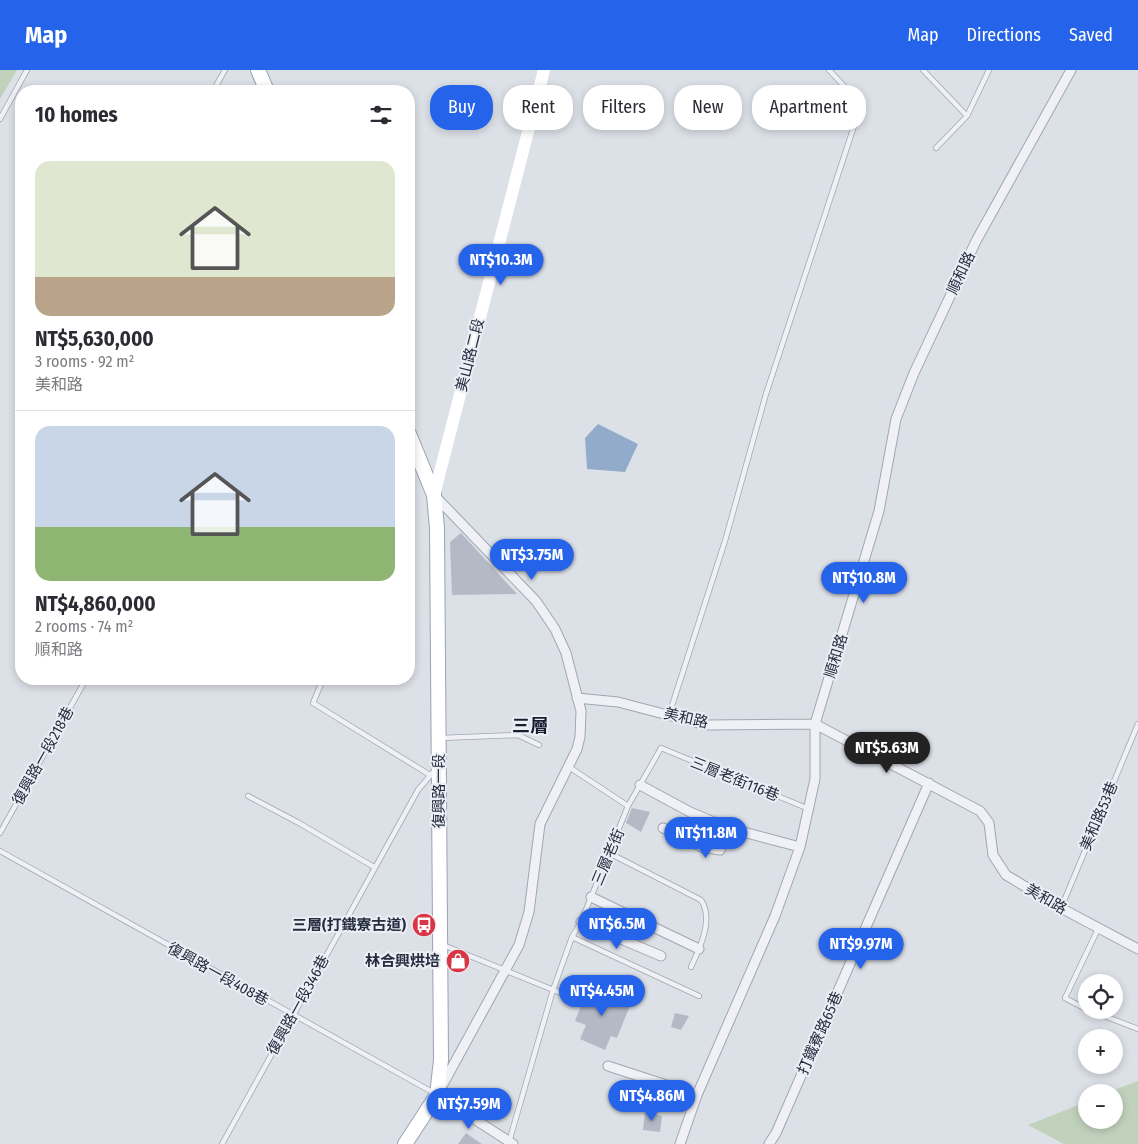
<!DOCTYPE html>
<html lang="en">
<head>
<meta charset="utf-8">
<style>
  body { margin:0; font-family:"Fira Sans Condensed","Noto Sans TC",sans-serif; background:#f7f7f7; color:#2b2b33; height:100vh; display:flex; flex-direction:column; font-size:19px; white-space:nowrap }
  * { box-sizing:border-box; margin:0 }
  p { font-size:16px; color:#7c7c81 }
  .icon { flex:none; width:28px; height:28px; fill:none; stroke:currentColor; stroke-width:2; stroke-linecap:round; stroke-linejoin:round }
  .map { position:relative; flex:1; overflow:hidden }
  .drawer { position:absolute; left:15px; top:15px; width:400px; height:600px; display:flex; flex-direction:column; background:#fff; border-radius:20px; box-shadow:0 2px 8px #0003 }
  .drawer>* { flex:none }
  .hud { position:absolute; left:430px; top:15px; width:475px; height:45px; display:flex; gap:10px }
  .tools { position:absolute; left:1078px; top:904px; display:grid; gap:10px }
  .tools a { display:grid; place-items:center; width:45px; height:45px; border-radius:50%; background:#fff; box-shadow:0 2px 8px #0003; font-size:25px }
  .price { position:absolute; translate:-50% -42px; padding:0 11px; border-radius:18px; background:#2563eb; color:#fff; font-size:16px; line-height:32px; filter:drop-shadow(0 1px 2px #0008) }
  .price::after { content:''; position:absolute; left:50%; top:30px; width:15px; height:11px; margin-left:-8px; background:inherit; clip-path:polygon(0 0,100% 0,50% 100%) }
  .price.active { background:#222; color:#fff }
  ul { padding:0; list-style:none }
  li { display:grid; align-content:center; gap:10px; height:265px; padding:0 20px }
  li+li { border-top:1px solid #e1e1e2 }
  li span { display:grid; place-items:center; height:155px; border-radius:15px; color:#555 }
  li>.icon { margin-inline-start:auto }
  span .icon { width:90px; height:90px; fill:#fffc; stroke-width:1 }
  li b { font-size:21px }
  h2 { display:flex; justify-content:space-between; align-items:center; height:60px; padding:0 20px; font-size:21px }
  .tag { padding:0 18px; border-radius:20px; background:#fff; box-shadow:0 2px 8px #0003; font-size:18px; line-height:45px }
  .tag.active { background:#2563eb; color:#fff }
  header { display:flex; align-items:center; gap:30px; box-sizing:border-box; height:70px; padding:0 25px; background:#2563eb; color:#fff }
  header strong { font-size:24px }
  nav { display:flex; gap:28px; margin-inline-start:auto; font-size:18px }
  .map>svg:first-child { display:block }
</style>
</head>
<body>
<header>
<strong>Map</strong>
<nav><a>Map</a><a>Directions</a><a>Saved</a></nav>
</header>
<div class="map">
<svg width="1138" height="1074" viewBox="0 0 1138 1074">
  <rect width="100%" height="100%" fill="#dce0e7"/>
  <path fill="#c1d2bc" d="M0 0H17L0 29Z
    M1138 1011V1074H1064L1028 1055 1086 1032V1050H1114V1022H1109Z"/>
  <path fill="#93abcb" d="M598 354 638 374 625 402 587 399 585 368Z"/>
  <path fill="#b3b9c5" d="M461 463 517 524 452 525 450 472Z
    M632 738 650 742 641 762 626 753Z
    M589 916 631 933 617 968 611 966 605 980 580 969 586 955 575 951Z
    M675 943 689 946 681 960 671 957Z
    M645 1042 662 1046 660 1062 643 1060Z
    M466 1063 482 1074H458Z"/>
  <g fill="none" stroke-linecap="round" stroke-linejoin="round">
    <g stroke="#a1a7b1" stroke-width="6">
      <path id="lane" d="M923 0 967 46
        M213 21 225 0
        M0 49 27 0
        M936 78 967 46 989 0
        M323 609 313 633 430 705
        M669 645 725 471 766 324 857 47V30L829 0
        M441 668 518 665 539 675
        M569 697 628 736
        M248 726 299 753 374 797
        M0 763 86 609
        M0 781 434 1023
        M609 783 701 830C714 849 700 878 691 897
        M1061 838 1138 654
        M572 867 699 926
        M443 875 578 930
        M1086 939 1065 928 1098 859
        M1089 940 1138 959
        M509 1072 553 920 572 867 581 852 628 736 661 678 809 739
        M222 1074 418 720 435 700"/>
    </g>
    <g stroke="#a1a7b1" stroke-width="11">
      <path id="street" d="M434 425 536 531 555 559 566 583 581 641 580 667 577 679 540 754 529 842 519 875 437 1025 513 1074
        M577 628 618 632 706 655 815 654 980 741 989 753 993 785 1006 805 1061 838 1138 879
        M640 715 690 742 728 758 800 777
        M663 758 702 777 720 780 728 758
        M591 827 699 879
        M581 852 661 886
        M608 996 697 1025
        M680 1074 697 1025 775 846 800 777 815 709V654L879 441 896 349 914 303 976 171 1071 0
        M769 1074 776 1063 929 713"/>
    </g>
    <g stroke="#9aa3b4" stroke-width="16">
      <path id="primary" d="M258 0 267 21
        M405 1074 437 1025 441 990 437 458 434 425 409 364"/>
    </g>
    <use href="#lane" stroke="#eff1f6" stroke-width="4.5"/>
    <use href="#street" stroke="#eff1f6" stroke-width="9"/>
    <path stroke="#fff" stroke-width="12" d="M434 425 544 0"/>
    <use href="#primary" stroke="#fff" stroke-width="14"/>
  </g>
  <defs>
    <g id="bus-disc" transform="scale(1.25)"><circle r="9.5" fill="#d83545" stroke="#ebeff5"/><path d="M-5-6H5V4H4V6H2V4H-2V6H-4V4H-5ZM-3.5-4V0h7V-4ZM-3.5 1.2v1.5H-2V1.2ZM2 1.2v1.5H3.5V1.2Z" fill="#fff"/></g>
    <g id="shop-disc" transform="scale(1.25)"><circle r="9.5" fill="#d83545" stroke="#ebeff5"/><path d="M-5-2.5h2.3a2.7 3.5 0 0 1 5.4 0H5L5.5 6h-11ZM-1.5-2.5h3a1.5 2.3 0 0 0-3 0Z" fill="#fff"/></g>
  </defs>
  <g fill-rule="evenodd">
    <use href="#bus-disc" x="424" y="855"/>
    <use href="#shop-disc" x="458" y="891"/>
  </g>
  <g text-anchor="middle" stroke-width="4" stroke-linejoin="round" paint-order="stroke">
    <g font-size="15" fill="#252d3f" stroke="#ebeff5">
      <text transform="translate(961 203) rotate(-65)" y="5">順和路</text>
      <text transform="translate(470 285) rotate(-76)" y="5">美山路二段</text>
      <text transform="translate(836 586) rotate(-73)" y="5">順和路</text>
      <text transform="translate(686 648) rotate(13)" y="5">美和路</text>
      <text transform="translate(43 686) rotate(-61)" y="5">復興路一段218巷</text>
      <text transform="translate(735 709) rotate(22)" y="5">三層老街116巷</text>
      <text transform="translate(439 721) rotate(-90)" y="5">復興路一段</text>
      <text transform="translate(1099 746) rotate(-67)" y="5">美和路53巷</text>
      <text transform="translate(608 787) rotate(-67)" y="5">三層老街</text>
      <text transform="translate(1046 829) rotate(30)" y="5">美和路</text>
      <text transform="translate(218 904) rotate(29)" y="5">復興路一段408巷</text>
      <text transform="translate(298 935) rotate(-61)" y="5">復興路一段346巷</text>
      <text transform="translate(820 963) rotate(-66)" y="5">打鐵寮路65巷</text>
    </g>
    <g font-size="15" font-weight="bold" fill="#252d3f" stroke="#ebeff5" text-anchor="end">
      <text x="406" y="860">三層(打鐵寮古道)</text>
      <text x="440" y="896">林合興烘培</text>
    </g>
    <g font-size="18" font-weight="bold" fill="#171e2f" stroke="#ebeff5">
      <text x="530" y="662">三層</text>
    </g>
  </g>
</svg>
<div class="tools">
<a><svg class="icon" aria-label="locate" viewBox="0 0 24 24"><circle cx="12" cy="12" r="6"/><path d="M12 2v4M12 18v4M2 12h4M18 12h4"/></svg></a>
<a>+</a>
<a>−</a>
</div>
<b class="price" style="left:501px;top:216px">NT$10.3M</b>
<b class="price" style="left:532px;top:511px">NT$3.75M</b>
<b class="price" style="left:864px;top:534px">NT$10.8M</b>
<b class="price active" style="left:887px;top:704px">NT$5.63M</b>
<b class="price" style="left:706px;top:789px">NT$11.8M</b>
<b class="price" style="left:617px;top:880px">NT$6.5M</b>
<b class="price" style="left:861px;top:900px">NT$9.97M</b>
<b class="price" style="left:602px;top:947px">NT$4.45M</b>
<b class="price" style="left:652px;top:1052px">NT$4.86M</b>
<b class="price" style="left:469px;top:1060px">NT$7.59M</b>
<div class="hud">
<a class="tag active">Buy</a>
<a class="tag">Rent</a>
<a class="tag">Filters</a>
<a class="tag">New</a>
<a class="tag">Apartment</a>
</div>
<section class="drawer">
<h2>10 homes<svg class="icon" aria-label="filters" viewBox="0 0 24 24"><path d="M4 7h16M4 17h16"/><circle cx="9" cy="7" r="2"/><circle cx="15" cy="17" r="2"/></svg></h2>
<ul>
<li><span style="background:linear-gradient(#dfe7d0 75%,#b9a48a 0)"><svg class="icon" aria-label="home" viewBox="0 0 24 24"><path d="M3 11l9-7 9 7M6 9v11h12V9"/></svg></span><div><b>NT$5,630,000</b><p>3 rooms · 92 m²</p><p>美和路</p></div></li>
<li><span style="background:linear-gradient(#c9d6e8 65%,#8fb573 0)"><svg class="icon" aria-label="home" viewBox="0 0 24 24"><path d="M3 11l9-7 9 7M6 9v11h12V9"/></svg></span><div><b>NT$4,860,000</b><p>2 rooms · 74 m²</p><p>順和路</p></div></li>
</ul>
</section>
</div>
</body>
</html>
